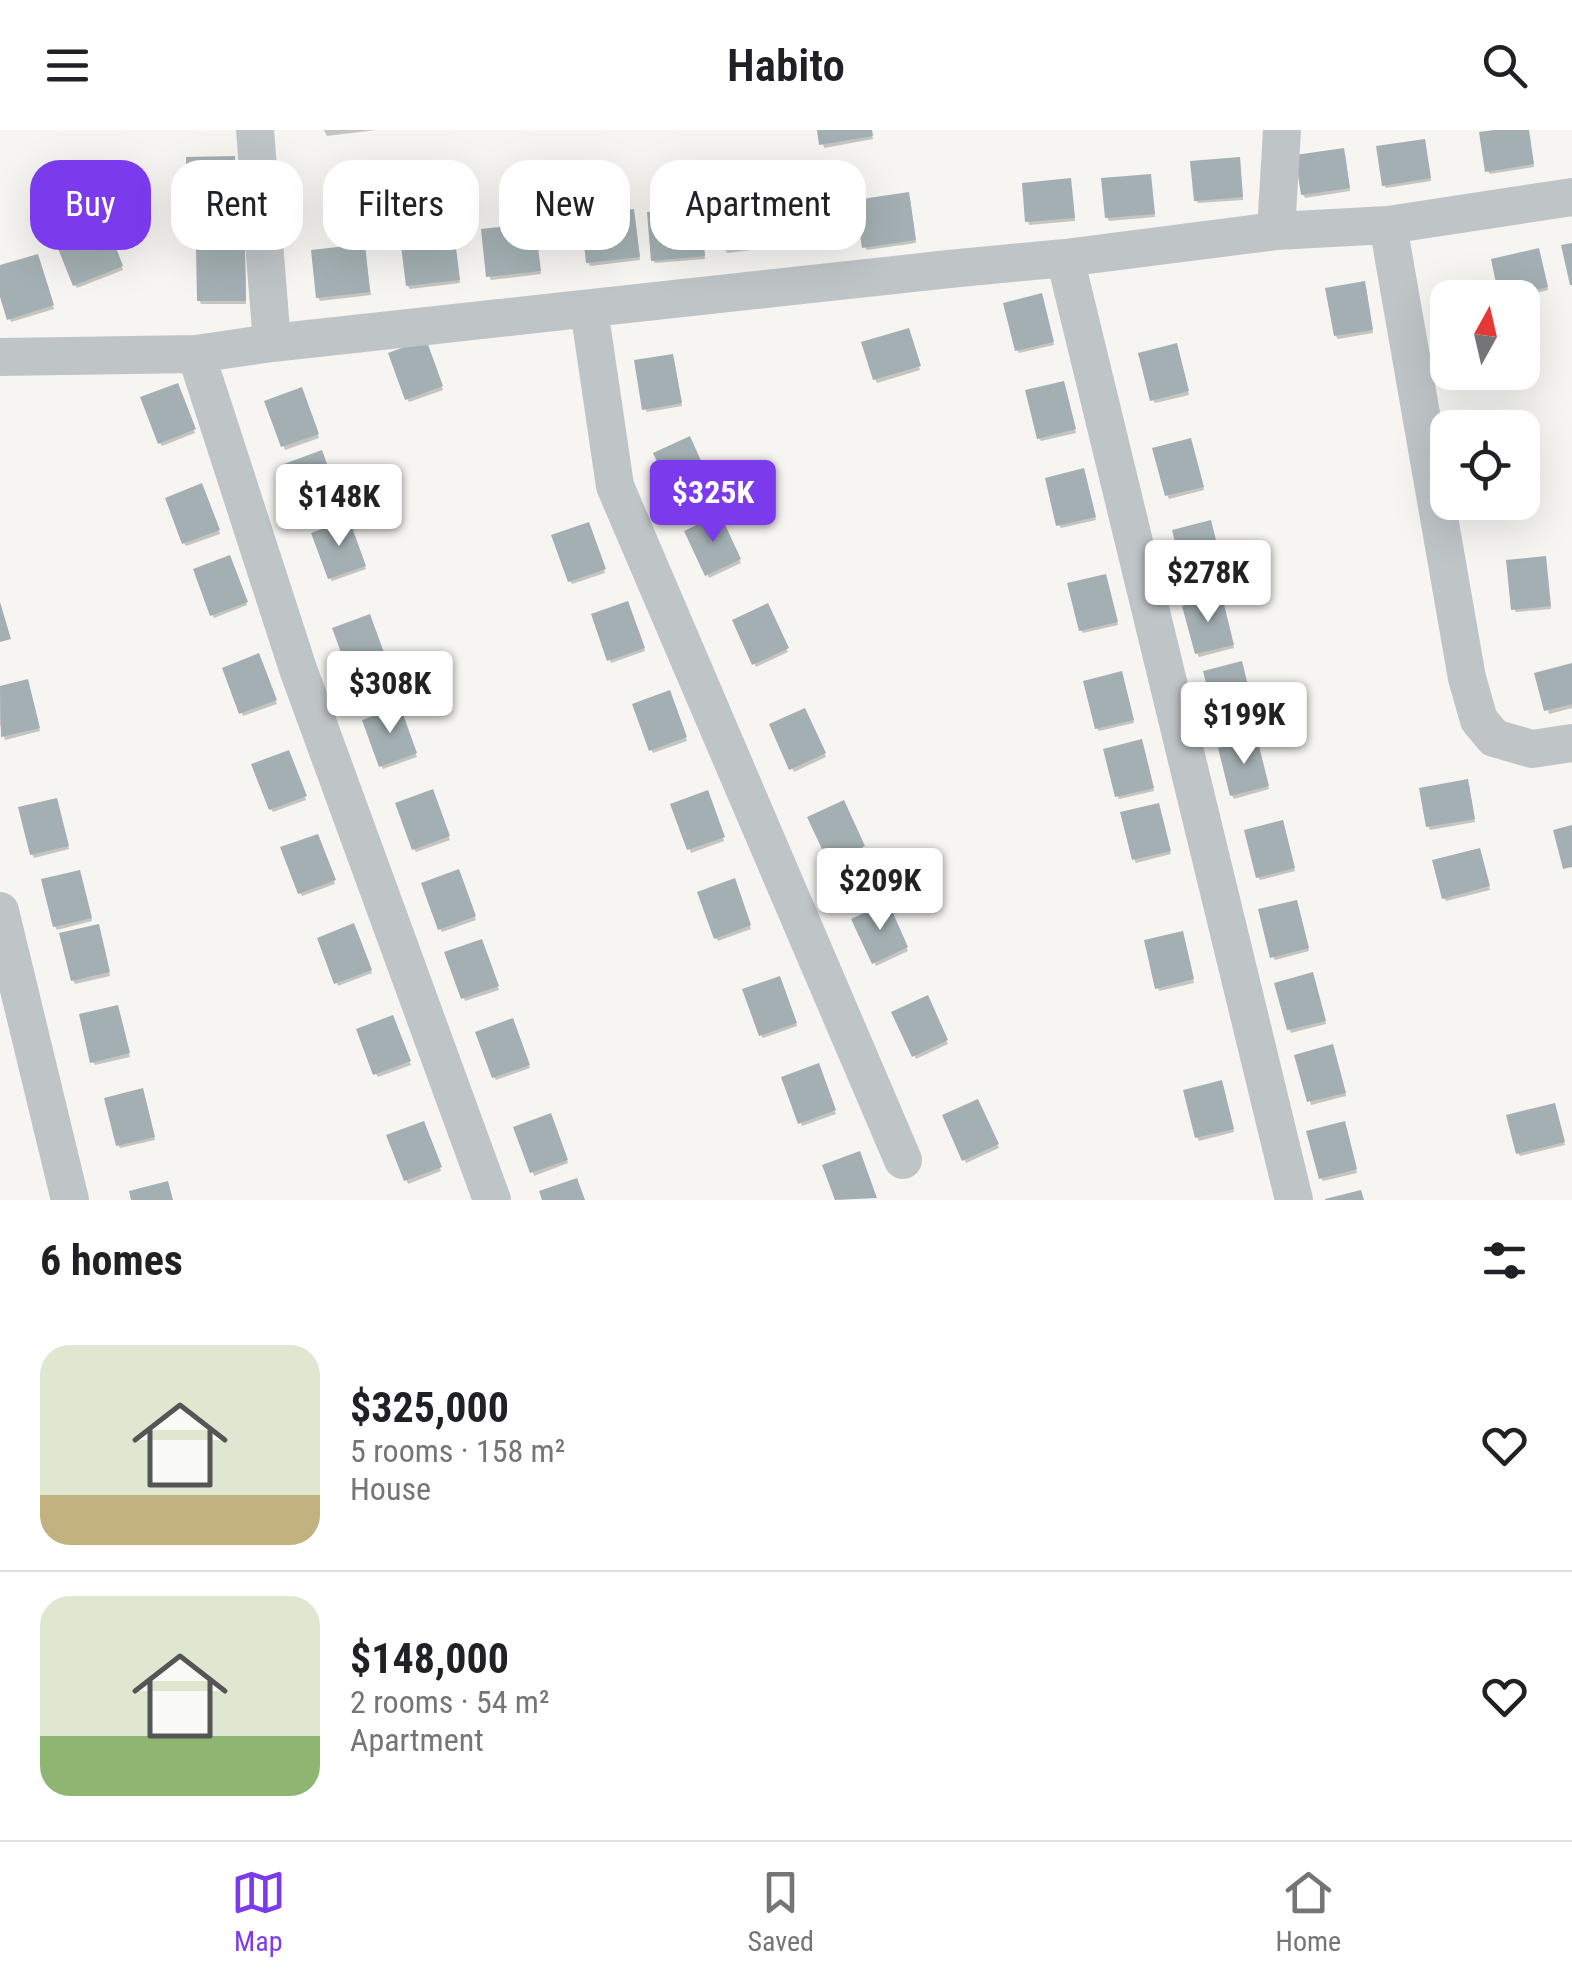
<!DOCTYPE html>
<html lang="en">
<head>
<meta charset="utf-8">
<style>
  body { margin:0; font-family:"Roboto Condensed",sans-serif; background:#f6f6f6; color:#202124; height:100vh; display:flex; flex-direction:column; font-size:38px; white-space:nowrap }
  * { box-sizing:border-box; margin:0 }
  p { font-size:32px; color:#757577 }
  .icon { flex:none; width:55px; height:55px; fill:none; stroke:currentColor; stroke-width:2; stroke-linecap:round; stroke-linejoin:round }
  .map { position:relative; height:1070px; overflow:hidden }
  .drawer { display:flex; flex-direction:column; background:#fff; flex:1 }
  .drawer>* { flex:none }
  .top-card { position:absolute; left:30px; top:30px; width:1000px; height:90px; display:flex; gap:20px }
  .needle { width:65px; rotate:8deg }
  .fabs { position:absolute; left:1430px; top:150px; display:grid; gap:20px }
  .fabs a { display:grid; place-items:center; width:110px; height:110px; border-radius:20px; background:#fff; box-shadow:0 10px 40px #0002; font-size:50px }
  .price { position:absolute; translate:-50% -85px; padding:0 22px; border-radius:10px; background:#fff; color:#222; font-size:32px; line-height:65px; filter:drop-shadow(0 2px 5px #0008) }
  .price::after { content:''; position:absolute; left:50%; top:60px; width:30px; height:22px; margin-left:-15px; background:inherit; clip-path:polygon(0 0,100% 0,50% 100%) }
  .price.on { background:#7c3aed; color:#fff }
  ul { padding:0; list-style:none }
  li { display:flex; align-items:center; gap:30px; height:250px; padding:0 40px }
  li+li { border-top:2px solid #e0e0e0 }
  li span { display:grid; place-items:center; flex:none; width:280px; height:200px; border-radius:30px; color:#555 }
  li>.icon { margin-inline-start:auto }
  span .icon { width:120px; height:120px; fill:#fffc; stroke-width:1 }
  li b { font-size:42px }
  h2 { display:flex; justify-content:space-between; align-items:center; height:120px; padding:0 40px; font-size:42px }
  .pill { padding:0 35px; border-radius:30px; background:#fff; box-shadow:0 10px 40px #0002; font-size:35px; line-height:90px }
  .pill.on { background:#7c3aed; color:#fff }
  header { display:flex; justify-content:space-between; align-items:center; height:130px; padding:0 40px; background:#fff; font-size:45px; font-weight:600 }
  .tab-bar { display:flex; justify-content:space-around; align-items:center; height:140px; border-top:2px solid #e0e0e0; background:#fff; font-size:28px; color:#757577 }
  .tab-bar a { display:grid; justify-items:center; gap:5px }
  .tab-bar .on { color:#7c3aed }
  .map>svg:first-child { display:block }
</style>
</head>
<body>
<header><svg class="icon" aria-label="menu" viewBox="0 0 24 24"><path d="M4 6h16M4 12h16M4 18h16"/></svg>Habito<svg class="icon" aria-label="search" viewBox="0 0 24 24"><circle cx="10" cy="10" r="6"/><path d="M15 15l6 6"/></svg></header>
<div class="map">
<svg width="1572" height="1070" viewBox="0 0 1572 1070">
  <rect width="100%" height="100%" fill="#f6f5f2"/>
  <path fill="#0003" d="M324 0H376L327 6Z
    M819 0H871L873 9 824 18Z
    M1511 0H1528L1534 37 1490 44 1488 41Z
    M1424 12 1431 51 1386 58 1384 55Z
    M1345 24 1350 61 1305 68 1303 64Z
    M234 29 236 32V83H191L189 80Z
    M1240 33 1243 70 1198 73 1196 70Z
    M1150 46 1155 87 1109 91 1107 87Z
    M1070 51 1075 91 1029 95 1028 91Z
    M770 68 777 117 727 123 725 119Z
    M910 68 916 113 867 120 865 117Z
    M633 81 640 130 590 136 588 132Z
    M701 83 705 129 655 133 653 130Z
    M534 95 541 144 491 150 489 146Z
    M106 98 123 140 77 158 75 155Z
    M453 105 460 153 410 159 408 156Z
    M244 119 245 122 246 174H201L199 170Z
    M365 120 371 165 320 171 318 167Z
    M1540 124 1548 160 1516 168H1502L1494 131Z
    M38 130 54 179 11 192 0 158V138Z
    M1366 157 1373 203 1338 209 1336 206Z
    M1043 170 1054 215 1019 223 1017 220Z
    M910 204 920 240 877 253 875 249Z
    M427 216 443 260 409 272 407 269Z
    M1177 219 1189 265 1155 273 1153 270Z
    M674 230 682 276 647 282 645 279Z
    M1065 257 1076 303 1041 311 1039 308Z
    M179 260 195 303 162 316 160 313Z
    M303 263 319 308 285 320 268 272Z
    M689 309 710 355 678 370 656 324Z
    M1192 314 1204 360 1169 369 1167 365Z
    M323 326 339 371 305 383 287 335Z
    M1085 344 1096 390 1061 398 1059 395Z
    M203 360 220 404 186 416 184 413Z
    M719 387 741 433 709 448 687 402Z
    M350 395 366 439 332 451 330 448Z
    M1211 396 1223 442 1189 450 1187 447Z
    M590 398 605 443 572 454 570 451Z
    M1545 429 1551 479 1516 482 1514 479Z
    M231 431 247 475 214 488 212 484Z
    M1107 450 1118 495 1083 503 1081 500Z
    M1222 472 1234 518 1199 527 1197 523Z
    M767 476 788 522 756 537 735 491Z
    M629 477 645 521 611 533 594 486Z
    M371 490 387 534 353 546 351 543Z
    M260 530 277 574 243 586 225 539Z
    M1572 535V578L1549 584 1537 544Z
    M1242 537 1254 583 1219 592 1217 588Z
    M1123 547 1134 593 1099 601 1097 598Z
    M27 552 40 601 5 610 0 594V559Z
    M671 566 687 611 653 623 651 619Z
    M804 581 826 627 794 642 772 596Z
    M401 583 417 627 383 639 381 636Z
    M1257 614 1269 659 1234 669 1232 665Z
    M1143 616 1154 661 1119 669 1117 666Z
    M290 626 306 670 273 682 271 679Z
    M1469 655 1475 692 1430 700 1428 696Z
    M434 666 450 710 416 722 414 719Z
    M709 666 724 711 691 723 673 675Z
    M843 673 864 720 832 734 811 688Z
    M58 674 69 719 34 728 32 724Z
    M1159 679 1171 724 1136 733 1134 729Z
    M1283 696 1295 741 1260 750 1258 747Z
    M319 710 335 754 302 766 300 763Z
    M1481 724 1490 760 1446 771 1444 768Z
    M81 746 92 791 57 800 55 796Z
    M460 746 476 790 442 802 440 799Z
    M735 755 751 799 718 811 716 808Z
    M887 775 908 821 876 836 854 790Z
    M1298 776 1309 821 1275 830 1273 827Z
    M355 799 372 843 338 856 337 853Z
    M99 800 110 846 75 854 73 850Z
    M1183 807 1194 853 1159 861 1158 858Z
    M483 815 499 860 465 871 464 868Z
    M1314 849 1326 894 1291 903 1289 899Z
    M781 852 797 896 763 908 761 905Z
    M927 868 948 914 916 929 894 883Z
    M118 881 130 927 95 935 93 932Z
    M394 891 411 935 378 947 376 944Z
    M514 894 530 938 496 950 494 947Z
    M1334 921 1346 966 1311 975 1297 926Z
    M820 940 836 984 802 996 801 993Z
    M1223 957 1234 1002 1199 1011 1197 1007Z
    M144 964 155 1010 120 1018 118 1015Z
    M977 972 999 1018 966 1033 945 987Z
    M1555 979 1565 1015 1520 1026 1518 1023Z
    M552 989 568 1033 534 1046 517 998Z
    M425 997 441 1041 408 1054 390 1006Z
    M1346 997 1357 1043 1323 1051 1321 1048Z"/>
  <path fill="#a3afb2" d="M817 0H872L873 6 819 15Z
    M1494 0H1529L1534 34 1485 42 1479 2Z
    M1425 9 1431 48 1382 56 1376 16Z
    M1344 18 1350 58 1301 65 1295 25Z
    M235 26 236 80 187 81 186 27Z
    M1240 27 1243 67 1194 71 1190 31Z
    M1151 44 1155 84 1105 88 1101 48Z
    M1071 48 1075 88 1025 92 1022 53Z
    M909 62 916 110 862 118 855 70Z
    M771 66 777 114 723 120 717 72Z
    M701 77 705 126 651 131 647 82Z
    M634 79 640 127 586 133 581 85Z
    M106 91 123 136 73 156 55 111Z
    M535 93 541 141 486 147 481 99Z
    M454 102 460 150 406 156 400 108Z
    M1572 113V155H1570L1561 115Z
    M365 114 370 162 316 168 311 120Z
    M196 117H245L246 171H197Z
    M1539 118 1548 157 1499 168 1491 129Z
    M38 124 54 175 7 190 0 167V135Z
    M1365 151 1373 200 1334 206 1325 158Z
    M1042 163 1054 212 1015 221 1003 173Z
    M909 198 921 236 873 250 861 212Z
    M426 209 443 256 405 270 388 223Z
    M1177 213 1189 261 1150 271 1138 223Z
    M673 224 682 273 642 280 634 230Z
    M1064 251 1076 299 1037 309 1025 260Z
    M178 253 196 299 158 314 140 267Z
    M302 257 319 304 281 317 264 271Z
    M1527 293 1532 343H1522V298H1511V295Z
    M690 306 710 351 674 368 653 323Z
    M1191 308 1204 357 1165 366 1152 318Z
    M322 320 339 367 301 380 284 334Z
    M1084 338 1096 387 1056 396 1045 348Z
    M202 353 220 400 182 414 165 368Z
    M720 384 741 429 705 446 684 401Z
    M349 389 366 436 328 449 311 403Z
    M1211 390 1223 438 1184 448 1172 400Z
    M589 392 606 439 568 452 551 405Z
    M230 425 248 472 210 486 193 439Z
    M1546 426 1551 476 1511 480 1506 430Z
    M1106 444 1118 492 1079 501 1067 453Z
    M1222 466 1234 515 1195 524 1182 476Z
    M628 471 645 518 607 531 591 484Z
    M0 472 11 509 0 512Z
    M768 473 789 518 752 535 732 490Z
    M370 484 387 531 349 544 332 498Z
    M259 523 277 570 239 584 222 538Z
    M1242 531 1254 580 1215 589 1203 541Z
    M1572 533V574L1544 581 1534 543Z
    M1122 541 1134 590 1095 599 1083 551Z
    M28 549 40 598 1 607 0 556Z
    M670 560 687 607 649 621 632 574Z
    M400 576 417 623 379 637 362 590Z
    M805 578 826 623 789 640 769 594Z
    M1257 608 1269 656 1230 666 1218 618Z
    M1142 609 1154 658 1115 667 1103 619Z
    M289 620 307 666 269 680 251 634Z
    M1468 649 1475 689 1426 697 1419 658Z
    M433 659 450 706 412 720 395 673Z
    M708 660 725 707 687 720 670 674Z
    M57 668 69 716 30 725 18 677Z
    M844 670 865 716 828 732 807 687Z
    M1159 673 1171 721 1132 730 1120 682Z
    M1283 690 1295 738 1256 748 1244 700Z
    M1572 695V737L1563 739 1553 700Z
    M318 704 336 750 298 764 280 717Z
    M1480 718 1490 756 1442 769 1432 730Z
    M459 739 476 786 438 800 421 753Z
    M80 740 92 788 53 797 41 749Z
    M735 748 751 795 714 809 697 762Z
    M1297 770 1309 818 1270 828 1258 779Z
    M888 772 908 817 872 834 851 789Z
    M354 793 372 840 334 854 317 808Z
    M99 794 110 842 71 851 59 803Z
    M1183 801 1194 849 1155 859 1144 810Z
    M482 809 499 856 461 869 444 822Z
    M1313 842 1326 891 1287 900 1274 853Z
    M780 846 797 893 759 906 742 859Z
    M928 865 948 910 912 927 891 882Z
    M118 875 130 923 90 933 79 884Z
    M393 885 411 931 373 945 356 899Z
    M513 888 530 935 492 948 475 902Z
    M1333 914 1346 963 1307 972 1294 925Z
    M819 933 836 980 798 994 781 947Z
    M1222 950 1234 999 1195 1008 1183 960Z
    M143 958 155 1007 116 1016 104 968Z
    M978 969 999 1014 962 1031 942 985Z
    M1555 973 1565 1012 1516 1024 1506 985Z
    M551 983 568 1030 530 1043 513 997Z
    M424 991 442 1037 404 1051 386 1005Z
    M1345 991 1357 1039 1319 1049 1306 1001Z
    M860 1021 877 1068 835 1070 822 1035Z
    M577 1048 585 1070H542L539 1061Z
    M168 1051 173 1070H131L129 1061Z
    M1361 1060 1364 1070H1325V1069Z"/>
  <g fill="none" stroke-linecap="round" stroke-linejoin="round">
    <path stroke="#bfc4c7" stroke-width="38" d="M255 0 272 213
      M1388 95 1467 548 1479 590 1494 608 1532 619 1572 613
      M1276 101 1282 0
      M1065 128 1294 1070
      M589 179 615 356 903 1030
      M196 224 298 539 492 1070
      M0 227 196 224 272 213 949 139 1065 128 1276 101 1388 95 1572 67
      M0 781 70 1070"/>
  </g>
</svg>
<div class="fabs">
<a><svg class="needle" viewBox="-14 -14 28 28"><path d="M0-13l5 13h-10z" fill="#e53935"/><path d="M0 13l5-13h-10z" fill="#757577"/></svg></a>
<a><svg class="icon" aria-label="locate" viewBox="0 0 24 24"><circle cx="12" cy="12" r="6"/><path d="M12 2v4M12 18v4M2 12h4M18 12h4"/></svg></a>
</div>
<b class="price on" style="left:713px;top:415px">$325K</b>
<b class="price" style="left:339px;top:419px">$148K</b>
<b class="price" style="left:1208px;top:495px">$278K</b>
<b class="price" style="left:390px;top:606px">$308K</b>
<b class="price" style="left:1244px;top:637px">$199K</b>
<b class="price" style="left:880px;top:803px">$209K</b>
<div class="top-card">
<a class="pill on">Buy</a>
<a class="pill">Rent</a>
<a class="pill">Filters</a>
<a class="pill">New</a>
<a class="pill">Apartment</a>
</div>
</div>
<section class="drawer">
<h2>6 homes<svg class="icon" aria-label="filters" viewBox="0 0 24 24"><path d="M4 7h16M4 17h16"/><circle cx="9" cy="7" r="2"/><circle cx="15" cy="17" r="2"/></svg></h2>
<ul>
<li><span style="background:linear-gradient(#dfe7d0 75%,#c2b280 0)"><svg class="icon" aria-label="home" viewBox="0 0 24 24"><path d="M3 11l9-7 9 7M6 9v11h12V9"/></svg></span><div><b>$325,000</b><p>5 rooms · 158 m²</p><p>House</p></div><svg class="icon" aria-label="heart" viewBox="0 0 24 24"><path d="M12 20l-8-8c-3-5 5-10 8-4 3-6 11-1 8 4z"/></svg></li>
<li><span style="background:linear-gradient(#dfe7d0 70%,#8fb573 0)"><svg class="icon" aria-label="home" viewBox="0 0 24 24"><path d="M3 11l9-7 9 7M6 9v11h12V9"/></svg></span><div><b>$148,000</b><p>2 rooms · 54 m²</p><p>Apartment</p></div><svg class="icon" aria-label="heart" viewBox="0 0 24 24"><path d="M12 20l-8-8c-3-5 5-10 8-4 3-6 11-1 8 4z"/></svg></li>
</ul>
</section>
<nav class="tab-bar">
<a class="on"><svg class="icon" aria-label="map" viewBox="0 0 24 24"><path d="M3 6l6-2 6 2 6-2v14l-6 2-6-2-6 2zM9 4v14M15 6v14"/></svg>Map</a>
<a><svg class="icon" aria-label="saved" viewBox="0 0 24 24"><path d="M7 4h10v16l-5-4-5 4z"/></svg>Saved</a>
<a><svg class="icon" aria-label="home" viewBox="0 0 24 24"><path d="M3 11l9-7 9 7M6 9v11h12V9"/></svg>Home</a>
</nav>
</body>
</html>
